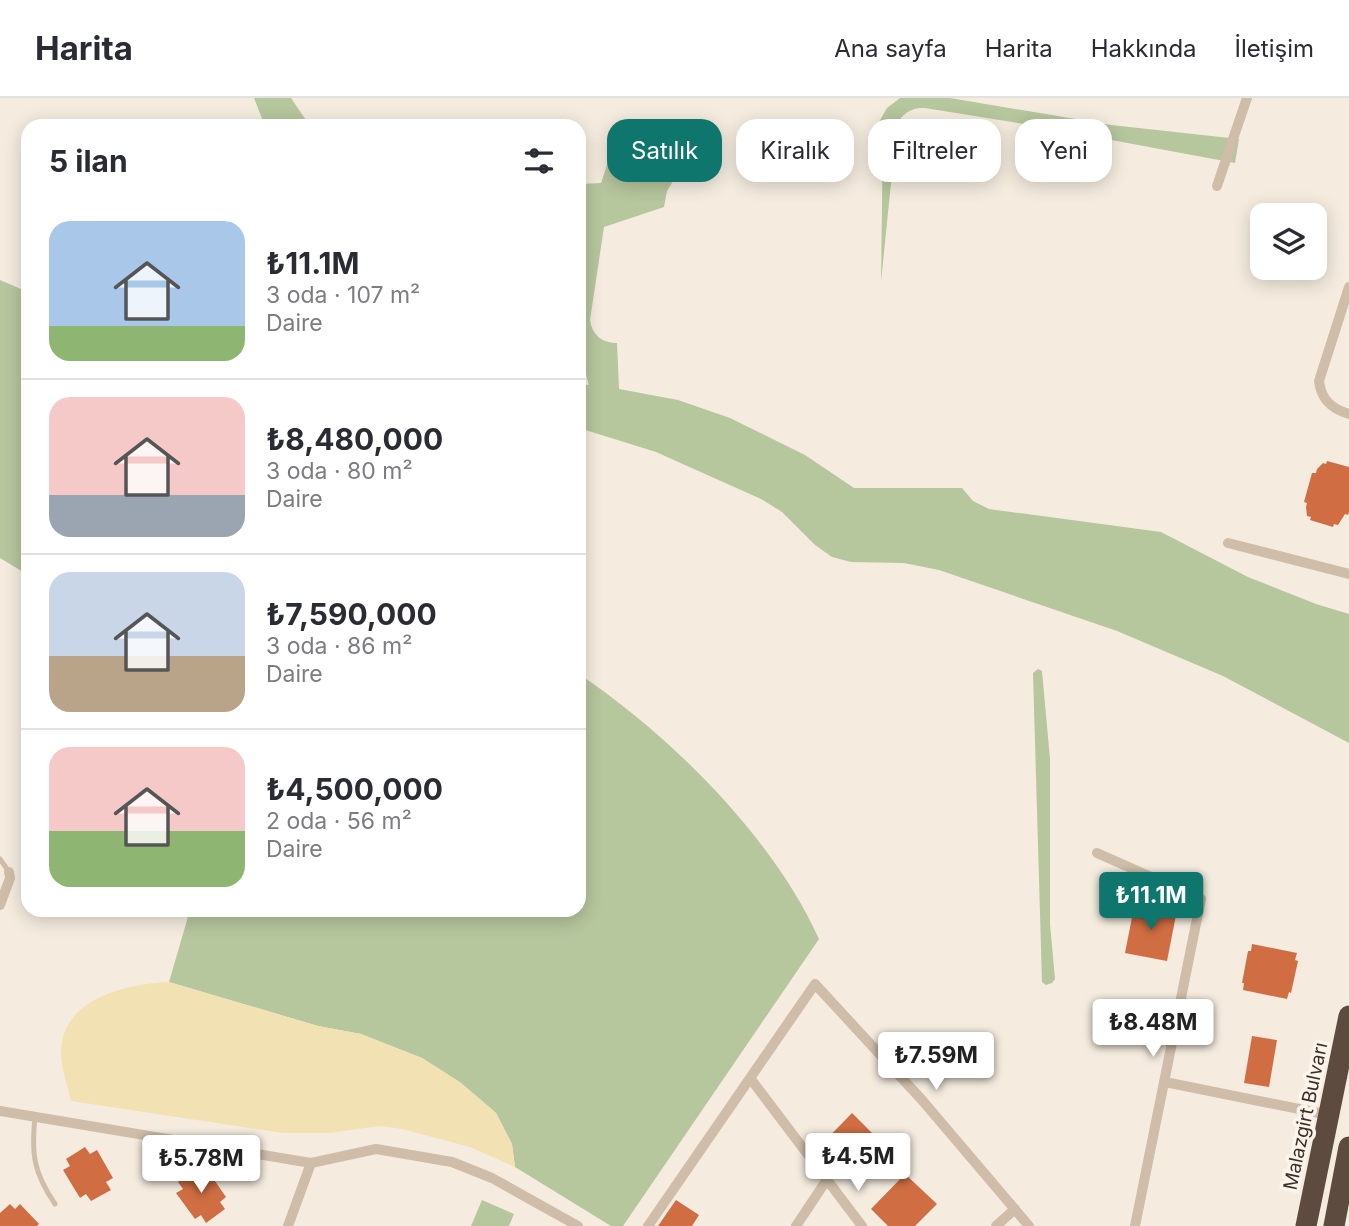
<!DOCTYPE html>
<html lang="tr">
<head>
<meta charset="utf-8">
<style>
  body { margin:0; font-family:Inter,sans-serif; background:#f2f2f3; color:#2b2b33; height:100vh; display:flex; flex-direction:column; font-size:26px; white-space:nowrap }
  * { box-sizing:border-box; margin:0 }
  p { font-size:23px; color:#7c7c81 }
  .icon { flex:none; width:38px; height:38px; fill:none; stroke:currentColor; stroke-width:2; stroke-linecap:round; stroke-linejoin:round }
  .map { position:relative; flex:1; overflow:hidden }
  .details { position:absolute; left:21px; top:21px; width:565px; height:798px; display:flex; flex-direction:column; background:#fff; border-radius:21px; box-shadow:0 4px 18px #0003 }
  .details>* { flex:none }
  .banner { position:absolute; left:607px; top:21px; width:635px; height:63px; display:flex; gap:14px }
  .tools { position:absolute; left:1250px; top:105px; display:grid; gap:14px }
  .tools a { display:grid; place-items:center; width:77px; height:77px; border-radius:14px; background:#fff; box-shadow:0 4px 18px #0003; font-size:35px }
  .price { position:absolute; translate:-50% -60px; padding:0 16px; border-radius:7px; background:#fff; color:#222; font-size:23px; line-height:46px; filter:drop-shadow(0 2px 4px #0008) }
  .price::after { content:''; position:absolute; left:50%; top:42px; width:21px; height:16px; margin-left:-10px; background:inherit; clip-path:polygon(0 0,100% 0,50% 100%) }
  .price.selected { background:#0f766e; color:#fff }
  ul { padding:0; list-style:none }
  li { display:flex; align-items:center; gap:21px; height:175px; padding:0 28px }
  li+li { border-top:2px solid #e1e1e2 }
  li span { display:grid; place-items:center; flex:none; width:196px; height:140px; border-radius:21px; color:#555 }
  li>.icon { margin-inline-start:auto }
  span .icon { width:84px; height:84px; fill:#fffc; stroke-width:1 }
  li b { font-size:30px }
  h2 { display:flex; justify-content:space-between; align-items:center; height:84px; padding:0 28px; font-size:30px }
  .tag { padding:0 24px; border-radius:21px; background:#fff; box-shadow:0 4px 18px #0003; font-size:24px; line-height:63px }
  .tag.selected { background:#0f766e; color:#fff }
  header { display:flex; align-items:center; gap:42px; box-sizing:border-box; height:98px; padding:0 35px; background:#fff; border-bottom:2px solid #e1e1e2 }
  header strong { font-size:33px }
  nav { display:flex; gap:38px; margin-inline-start:auto; font-size:24px }
  .map>svg:first-child { display:block }
</style>
</head>
<body>
<header>
<strong>Harita</strong>
<nav><a>Ana sayfa</a><a>Harita</a><a>Hakkında</a><a>İletişim</a></nav>
</header>
<div class="map">
<svg width="1349" height="1128" viewBox="0 0 1349 1128">
  <rect width="100%" height="100%" fill="#f5ecdf"/>
  <path fill="#b6c69d" d="M254 0H291L310 28H265Z
    M900 0H950L1111 27 1239 41 1235 65 1036 28 925 10C912 9 903 15 897 26L881 184 883 32 879 24 887 10Z
    M613 49 675 80 667 93 664 109 604 129 590 222C592 237 602 245 617 245L619 291 678 302 730 320 805 357 854 390H962L973 403 989 411 1161 434 1248 479 1316 506 1349 516V645L1223 578 1117 533 939 472 904 465 851 464 832 459 815 447 782 414 761 401 656 354 579 330V286L589 287C579 254 577 222 582 189L579 186V86L601 85Z
    M0 182 28 194V477L0 460Z
    M1038 571 1042 573 1050 661V826L1055 881 1052 885 1046 887 1042 884 1033 575Z
    M579 576C671 638 773 739 819 841L623 1128H611L515 1069 512 1046 496 1015 461 985 422 960 361 936 318 928 169 884 190 812H579Z
    M482 1102 514 1116 509 1128H471Z"/>
  <path fill="#f2e1b3" d="M169 884 318 928 361 936 422 960 461 985 496 1015 512 1046 515 1069 470 1049 402 1031 380 1028 329 1035H283L71 1003C67 987 61 970 61 954 62 900 126 886 169 884Z"/>
  <path fill="#d06d42" d="M1327 363 1349 369V414L1348 417 1345 416 1338 427 1334 426 1333 429 1310 422 1311 419 1307 418 1306 409 1307 405 1304 404 1312 375H1316L1317 371 1323 365 1326 366Z
    M1135 804 1177 812 1167 863 1125 855Z
    M1252 846 1297 855 1295 862 1298 863 1291 895 1289 894 1287 901 1243 892 1244 885H1242L1248 853H1251Z
    M1252 938 1277 942 1269 989 1244 985Z
    M852 1015 883 1046 849 1081 817 1051Z
    M85 1049 90 1056 97 1052 113 1080 106 1084 111 1092 91 1103 86 1096 80 1100 63 1072 70 1068 66 1061Z
    M197 1070 201 1078 208 1073 226 1099 220 1104 225 1111 206 1125 201 1117 195 1121 176 1095 183 1091 178 1084Z
    M905 1076 937 1106 915 1128H888L871 1111Z
    M676 1102 699 1117 692 1128H658Z
    M10 1106 15 1111 20 1106 39 1126 37 1128H0V1115Z"/>
  <g fill="none" stroke-linecap="round" stroke-linejoin="round">
    <path stroke="#cfbda9" stroke-width="5" d="M0 761 9 774
      M35 1019C31 1057 34 1075 55 1106"/>
    <path stroke="#cfbda9" stroke-width="10" d="M1217 88 1247 0
      M1349 189 1319 283C1321 302 1332 311 1349 316
      M1228 445 1349 476
      M1097 755 1201 801 1135 1128
      M0 807 10 780 9 774
      M750 980 862 1128
      M1165 984 1329 1017
      M0 1013 311 1065 376 1051 452 1064 492 1080 578 1128
      M288 1128 311 1065
      M648 1128 815 886 922 1002 1029 1128
      M796 1128 828 1080
      M996 1128 1015 1111"/>
    <path stroke="#5d4b40" stroke-width="21" d="M1306 1128 1349 918
      M1334 1128 1349 1049"/>
  </g>
  <g text-anchor="middle" stroke-width="7" stroke-linejoin="round" paint-order="stroke">
    <g font-size="19" fill="#3b3029" stroke="#fcf5ec">
      <text transform="translate(1305 1018) rotate(-78)" y="7">Malazgirt Bulvarı</text>
    </g>
  </g>
</svg>
<div class="tools">
<a><svg class="icon" aria-label="layers" viewBox="0 0 24 24"><path d="M12 4l9 5-9 5-9-5zM3 14l9 5 9-5"/></svg></a>
</div>
<b class="price selected" style="left:1151px;top:834px">₺11.1M</b>
<b class="price" style="left:1153px;top:961px">₺8.48M</b>
<b class="price" style="left:936px;top:994px">₺7.59M</b>
<b class="price" style="left:858px;top:1095px">₺4.5M</b>
<b class="price" style="left:201px;top:1097px">₺5.78M</b>
<div class="banner">
<a class="tag selected">Satılık</a>
<a class="tag">Kiralık</a>
<a class="tag">Filtreler</a>
<a class="tag">Yeni</a>
</div>
<section class="details">
<h2>5 ilan<svg class="icon" aria-label="filters" viewBox="0 0 24 24"><path d="M4 7h16M4 17h16"/><circle cx="9" cy="7" r="2"/><circle cx="15" cy="17" r="2"/></svg></h2>
<ul>
<li><span style="background:linear-gradient(#a9c7e8 75%,#8fb573 0)"><svg class="icon" aria-label="home" viewBox="0 0 24 24"><path d="M3 11l9-7 9 7M6 9v11h12V9"/></svg></span><div><b>₺11.1M</b><p>3 oda · 107 m²</p><p>Daire</p></div></li>
<li><span style="background:linear-gradient(#f6c9c9 70%,#9aa5b1 0)"><svg class="icon" aria-label="home" viewBox="0 0 24 24"><path d="M3 11l9-7 9 7M6 9v11h12V9"/></svg></span><div><b>₺8,480,000</b><p>3 oda · 80 m²</p><p>Daire</p></div></li>
<li><span style="background:linear-gradient(#c9d6e8 60%,#b9a48a 0)"><svg class="icon" aria-label="home" viewBox="0 0 24 24"><path d="M3 11l9-7 9 7M6 9v11h12V9"/></svg></span><div><b>₺7,590,000</b><p>3 oda · 86 m²</p><p>Daire</p></div></li>
<li><span style="background:linear-gradient(#f6c9c9 60%,#8fb573 0)"><svg class="icon" aria-label="home" viewBox="0 0 24 24"><path d="M3 11l9-7 9 7M6 9v11h12V9"/></svg></span><div><b>₺4,500,000</b><p>2 oda · 56 m²</p><p>Daire</p></div></li>
</ul>
</section>
</div>
</body>
</html>
